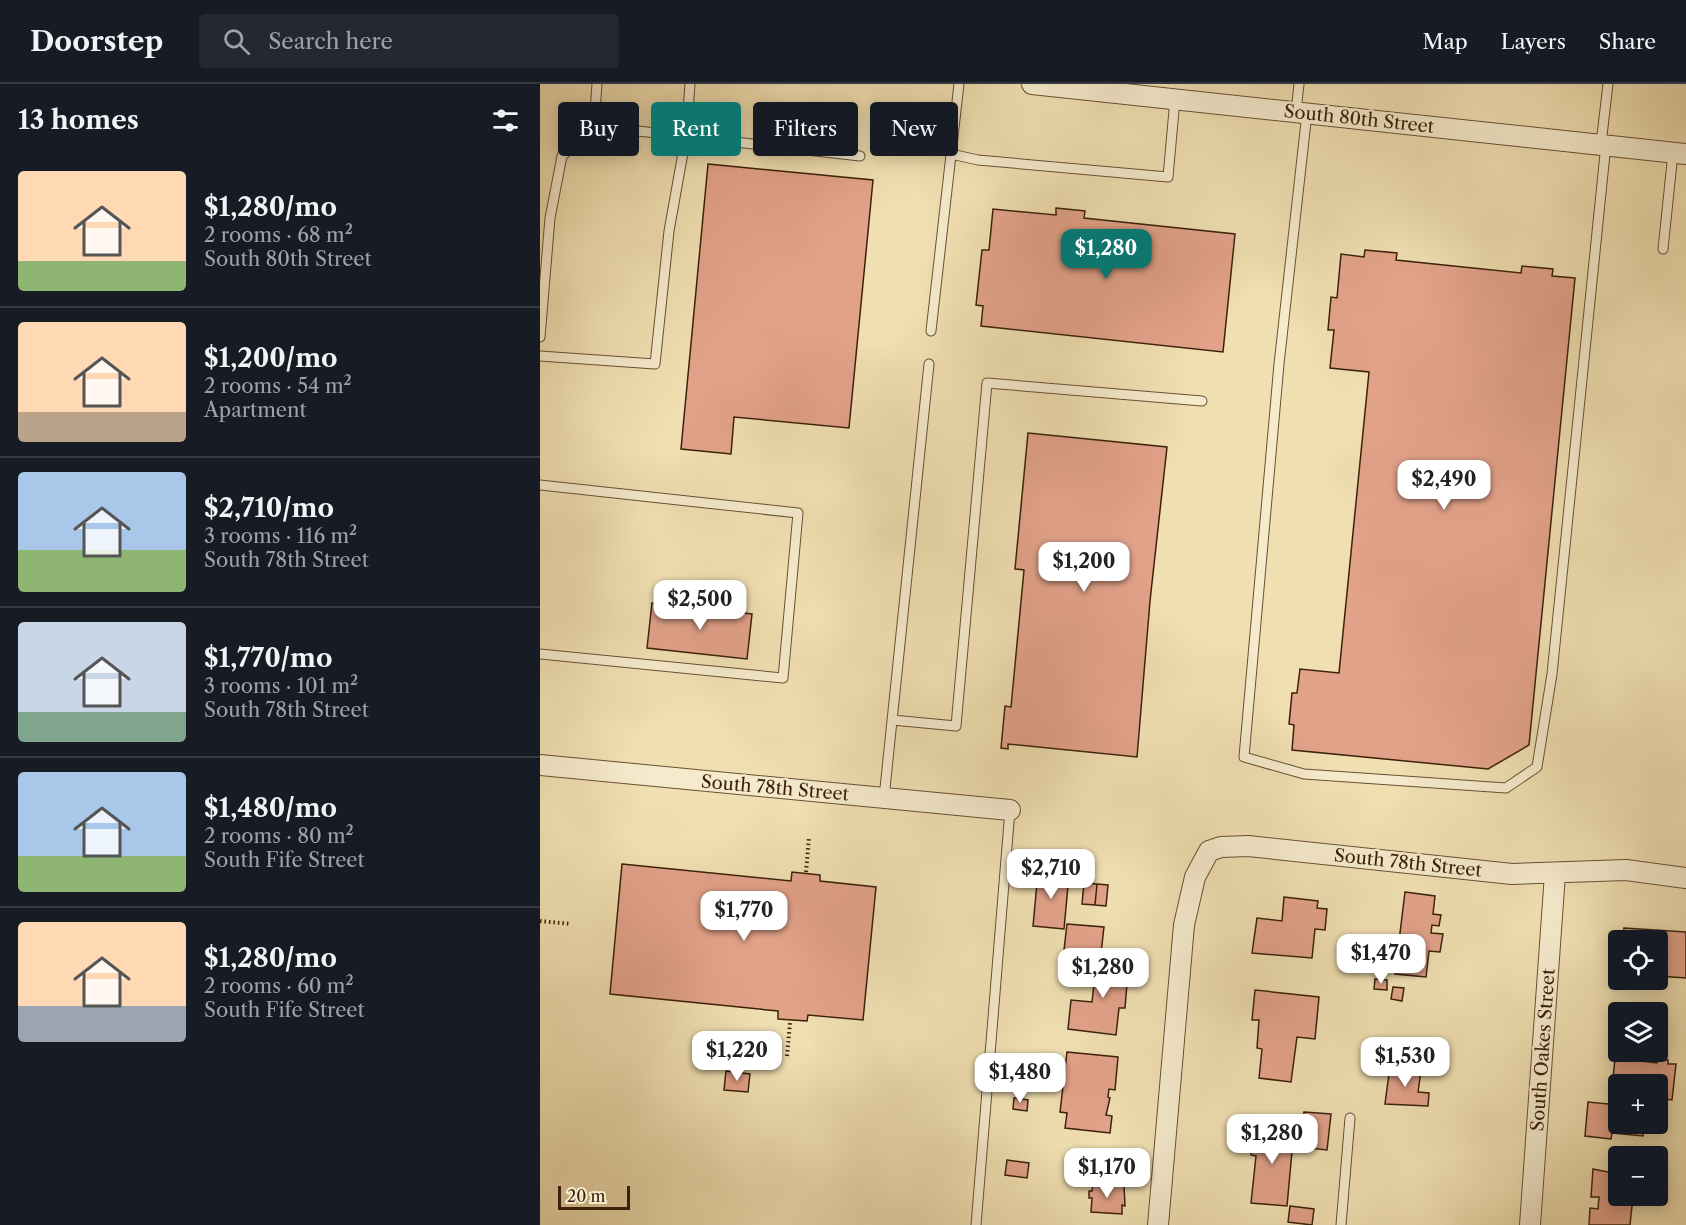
<!DOCTYPE html>
<html lang="en">
<head>
<meta charset="utf-8">
<style>
  body { margin:0; font-family:"Libre Caslon Text",serif; background:#242831; color:#f1f3f6; height:100vh; display:flex; flex-direction:column; font-size:22px; white-space:nowrap }
  * { box-sizing:border-box; margin:0 }
  p { font-size:20px; color:#9ea1a6 }
  .icon { flex:none; width:33px; height:33px; fill:none; stroke:currentColor; stroke-width:2; stroke-linecap:round; stroke-linejoin:round }
  .map { position:relative; flex:1; overflow:hidden }
  .side { display:flex; flex-direction:column; background:#171b24; width:540px }
  .side>* { flex:none }
  .hud { position:absolute; left:18px; top:18px; width:570px; height:54px; display:flex; gap:12px }
  .fabs { position:absolute; left:1068px; top:846px; display:grid; gap:12px }
  .fabs a { display:grid; place-items:center; width:60px; height:60px; border-radius:6px; background:#171b24; box-shadow:0 3px 15px #0003; font-size:30px }
  .scale { position:absolute; left:18px; bottom:15px; width:72px; box-sizing:border-box; padding-left:6px; border:3px solid #3b210a; border-top:0; font-size:16px; line-height:21px; white-space:nowrap; color:#3b210a; -webkit-text-stroke:4px #f5eacc; paint-order:stroke }
  .price { position:absolute; translate:-50% -51px; padding:0 14px; border-radius:12px; background:#fff; color:#222; font-size:20px; line-height:39px; filter:drop-shadow(0 2px 3px #0008) }
  .price::after { content:''; position:absolute; left:50%; top:36px; width:18px; height:14px; margin-left:-9px; background:inherit; clip-path:polygon(0 0,100% 0,50% 100%) }
  .price.active { background:#0f766e; color:#fff }
  ul { padding:0; list-style:none }
  li { display:flex; align-items:center; gap:18px; height:150px; padding:0 18px }
  li+li { border-top:2px solid #363941 }
  li span { display:grid; place-items:center; flex:none; width:168px; height:120px; border-radius:6px; color:#555 }
  li>.icon { margin-inline-start:auto }
  span .icon { width:72px; height:72px; fill:#fffc; stroke-width:1 }
  li b { font-size:26px }
  h2 { display:flex; justify-content:space-between; align-items:center; height:72px; padding:0 18px; font-size:26px }
  .pill { padding:0 21px; border-radius:6px; background:#171b24; box-shadow:0 3px 15px #0003; font-size:21px; line-height:54px }
  .pill.active { background:#0f766e; color:#fff }
  header { display:flex; align-items:center; gap:36px; box-sizing:border-box; height:84px; padding:0 30px; background:#171b24; border-bottom:2px solid #363941 }
  header strong { font-size:28px }
  nav { display:flex; gap:33px; margin-inline-start:auto; font-size:21px }
  .search { width:420px; height:54px; background:#242831; display:flex; align-items:center; gap:15px; box-sizing:border-box; padding:0 21px; border-radius:6px; color:#9ea1a6; font-size:22px }
  main { display:flex; flex:1; min-height:0 }
  .map>svg:first-child { display:block }
</style>
</head>
<body>
<header>
<strong>Doorstep</strong>
<div class="search"><svg class="icon" aria-label="search" viewBox="0 0 24 24"><circle cx="10" cy="10" r="6"/><path d="M15 15l6 6"/></svg>Search here</div>
<nav><a>Map</a><a>Layers</a><a>Share</a></nav>
</header>
<main>
<section class="side">
<h2>13 homes<svg class="icon" aria-label="filters" viewBox="0 0 24 24"><path d="M4 7h16M4 17h16"/><circle cx="9" cy="7" r="2"/><circle cx="15" cy="17" r="2"/></svg></h2>
<ul>
<li><span style="background:linear-gradient(#ffd9b3 75%,#8fb573 0)"><svg class="icon" aria-label="home" viewBox="0 0 24 24"><path d="M3 11l9-7 9 7M6 9v11h12V9"/></svg></span><div><b>$1,280/mo</b><p>2 rooms · 68 m²</p><p>South 80th Street</p></div></li>
<li><span style="background:linear-gradient(#ffd9b3 75%,#b9a48a 0)"><svg class="icon" aria-label="home" viewBox="0 0 24 24"><path d="M3 11l9-7 9 7M6 9v11h12V9"/></svg></span><div><b>$1,200/mo</b><p>2 rooms · 54 m²</p><p>Apartment</p></div></li>
<li><span style="background:linear-gradient(#a9c7e8 65%,#8fb573 0)"><svg class="icon" aria-label="home" viewBox="0 0 24 24"><path d="M3 11l9-7 9 7M6 9v11h12V9"/></svg></span><div><b>$2,710/mo</b><p>3 rooms · 116 m²</p><p>South 78th Street</p></div></li>
<li><span style="background:linear-gradient(#c9d6e8 75%,#7fa58c 0)"><svg class="icon" aria-label="home" viewBox="0 0 24 24"><path d="M3 11l9-7 9 7M6 9v11h12V9"/></svg></span><div><b>$1,770/mo</b><p>3 rooms · 101 m²</p><p>South 78th Street</p></div></li>
<li><span style="background:linear-gradient(#a9c7e8 70%,#8fb573 0)"><svg class="icon" aria-label="home" viewBox="0 0 24 24"><path d="M3 11l9-7 9 7M6 9v11h12V9"/></svg></span><div><b>$1,480/mo</b><p>2 rooms · 80 m²</p><p>South Fife Street</p></div></li>
<li><span style="background:linear-gradient(#ffd9b3 70%,#9aa5b1 0)"><svg class="icon" aria-label="home" viewBox="0 0 24 24"><path d="M3 11l9-7 9 7M6 9v11h12V9"/></svg></span><div><b>$1,280/mo</b><p>2 rooms · 60 m²</p><p>South Fife Street</p></div></li>
</ul>
</section>
<div class="map">
<svg width="1146" height="1141" viewBox="0 0 1146 1141">
  <rect width="100%" height="100%" fill="#f0dfb1"/>
  <filter id="stains"><feTurbulence type="fractalNoise" baseFrequency=".00333" numOctaves="4"/><feColorMatrix values="0 0 0 0 .2 0 0 0 0 .09 0 0 0 0 .02 0 0 0 .5 -.17"/></filter>
  <radialGradient id="worn" r=".72"><stop offset=".6" stop-color="#630" stop-opacity="0"/><stop offset="1" stop-color="#630" stop-opacity=".3"/></radialGradient>
  <path fill="#e2a28a" stroke="#3b210a" stroke-width="1.5" d="M168 80 333 96 309 344 194 333 191 370 141 365Z
    M516 124 545 127 544 134 695 150 683 268 441 242 443 222 436 221 442 166H449L453 125 516 131Z
    M825 166 857 169 856 176 981 189 982 182 1013 185 1012 192 1035 194 989 661 948 685 752 666 754 641 749 640 752 609H757L760 585 799 589 829 288 790 284 794 246H788L791 213 797 214 801 170 824 173Z
    M488 349 627 363 610 517 597 673 468 660V665L461 664 465 622 471 623 484 486 475 485Z
    M112 519 212 530 207 575 107 564Z
    M82 780 251 797 252 788 280 791V797L336 803 323 936 268 931 267 937 238 935V927L70 910Z
    M498 788 529 791 524 845 493 842Z
    M544 799 557 800 555 821 542 820Z
    M557 800 568 801 566 822 555 821Z
    M865 808 895 812 893 830 901 831 899 842 892 841 891 849 903 850 900 868 889 867 886 893 855 890Z
    M744 813 778 817 777 824 787 825 785 846 775 845 772 874 712 869 717 834 742 837Z
    M527 840 564 843 561 869 524 866Z
    M1084 844 1146 848V894L1118 892V856H1083Z
    M842 867 856 869 854 888 840 886Z
    M557 873 589 876 585 924H579L576 951 528 945 531 916 552 918Z
    M835 895 847 896V906L834 905Z
    M853 903 864 904 862 917 851 915Z
    M715 906 779 913 775 955 757 953 751 998 719 994 722 965 717 964 719 936H712Z
    M527 968 578 973 575 1006 569 1005 568 1013 570 1014 566 1031 572 1032 570 1049 525 1044 527 1029 520 1028Z
    M1075 974 1117 979 1118 975 1128 976V980H1136L1132 1016 1118 1014V1000H1078V1040H1104L1103 1052 1072 1049 1071 1055 1045 1052 1048 1018 1068 1020 1071 1015Z
    M850 982 881 987 878 1008 889 1009 888 1022 845 1020Z
    M186 987 210 990 208 1008 184 1006Z
    M474 1014 488 1016 487 1027 473 1025Z
    M764 1028 791 1030 787 1066 760 1063Z
    M714 1042 754 1046 747 1122 711 1119 716 1072 711 1071Z
    M467 1076 489 1079 487 1094 465 1091Z
    M1053 1085 1078 1090V1112H1093L1090 1141H1049L1050 1124 1058 1125 1059 1113H1051Z
    M553 1099 584 1102 585 1122 582 1121V1130L551 1128 552 1114H549V1107H552Z
    M750 1122 774 1125 772 1141 748 1138Z"/>
  <g fill="none" stroke-linecap="round" stroke-linejoin="round">
    <g stroke="#685034" stroke-width="11">
      <path id="service" d="M756 28 759 0
        M767 29 739 280 704 673 764 690 966 704 997 683 1012 590 1066 60
        M54 42 320 72
        M1061 60 1068 0
        M411 70 438 76 628 93 635 15
        M1123 165 1133 69
        M391 247 419 0
        M0 253 10 134 22 72 54 42 57 0
        M0 272 115 280 129 147 146 52 150 0
        M0 401 258 429 243 594 0 570
        M352 636 416 642 447 299 662 317
        M344 714 389 280
        M436 1141 470 726
        M801 1141 810 1034"/>
    </g>
    <g stroke="#685034" stroke-width="22">
      <path id="minor" d="M492 0 1146 70
        M0 681 470 726
        M618 1141 644 841 655 793 669 767 681 763 708 762 972 790 1086 786 1146 794
        M990 1141 1015 790"/>
    </g>
    <path stroke="#3b210a" stroke-width="4" stroke-dasharray="1.5 3" stroke-linecap="butt" d="M266 788 269 753
      M0 837 31 840
      M247 972 250 939"/>
    <use href="#service" stroke="#f5eacc" stroke-width="9"/>
    <use href="#minor" stroke="#f5eacc" stroke-width="20"/>
  </g>
  <g text-anchor="middle" stroke-width="4.5" stroke-linejoin="round" paint-order="stroke">
    <g font-size="18" fill="#3b210a" stroke="#f5eacc">
      <text transform="translate(819 35) rotate(6)" y="6">South 80th Street</text>
      <text transform="translate(235 704) rotate(5)" y="6">South 78th Street</text>
      <text transform="translate(868 779) rotate(6)" y="6">South 78th Street</text>
      <text transform="translate(1003 966) rotate(-86)" y="6">South Oakes Street</text>
    </g>
  </g>
  <rect width="100%" height="100%" filter="url(#stains)"/>
  <rect width="100%" height="100%" fill="url(#worn)"/>
</svg>
<div class="fabs">
<a><svg class="icon" aria-label="locate" viewBox="0 0 24 24"><circle cx="12" cy="12" r="6"/><path d="M12 2v4M12 18v4M2 12h4M18 12h4"/></svg></a>
<a><svg class="icon" aria-label="layers" viewBox="0 0 24 24"><path d="M12 4l9 5-9 5-9-5zM3 14l9 5 9-5"/></svg></a>
<a>+</a>
<a>−</a>
</div>
<div class="scale">20 m</div>
<b class="price active" style="left:566px;top:196px">$1,280</b>
<b class="price" style="left:904px;top:427px">$2,490</b>
<b class="price" style="left:544px;top:509px">$1,200</b>
<b class="price" style="left:160px;top:547px">$2,500</b>
<b class="price" style="left:511px;top:816px">$2,710</b>
<b class="price" style="left:204px;top:858px">$1,770</b>
<b class="price" style="left:841px;top:901px">$1,470</b>
<b class="price" style="left:563px;top:915px">$1,280</b>
<b class="price" style="left:197px;top:998px">$1,220</b>
<b class="price" style="left:865px;top:1004px">$1,530</b>
<b class="price" style="left:480px;top:1020px">$1,480</b>
<b class="price" style="left:732px;top:1081px">$1,280</b>
<b class="price" style="left:567px;top:1115px">$1,170</b>
<div class="hud">
<a class="pill">Buy</a>
<a class="pill active">Rent</a>
<a class="pill">Filters</a>
<a class="pill">New</a>
</div>
</div>
</main>
</body>
</html>
